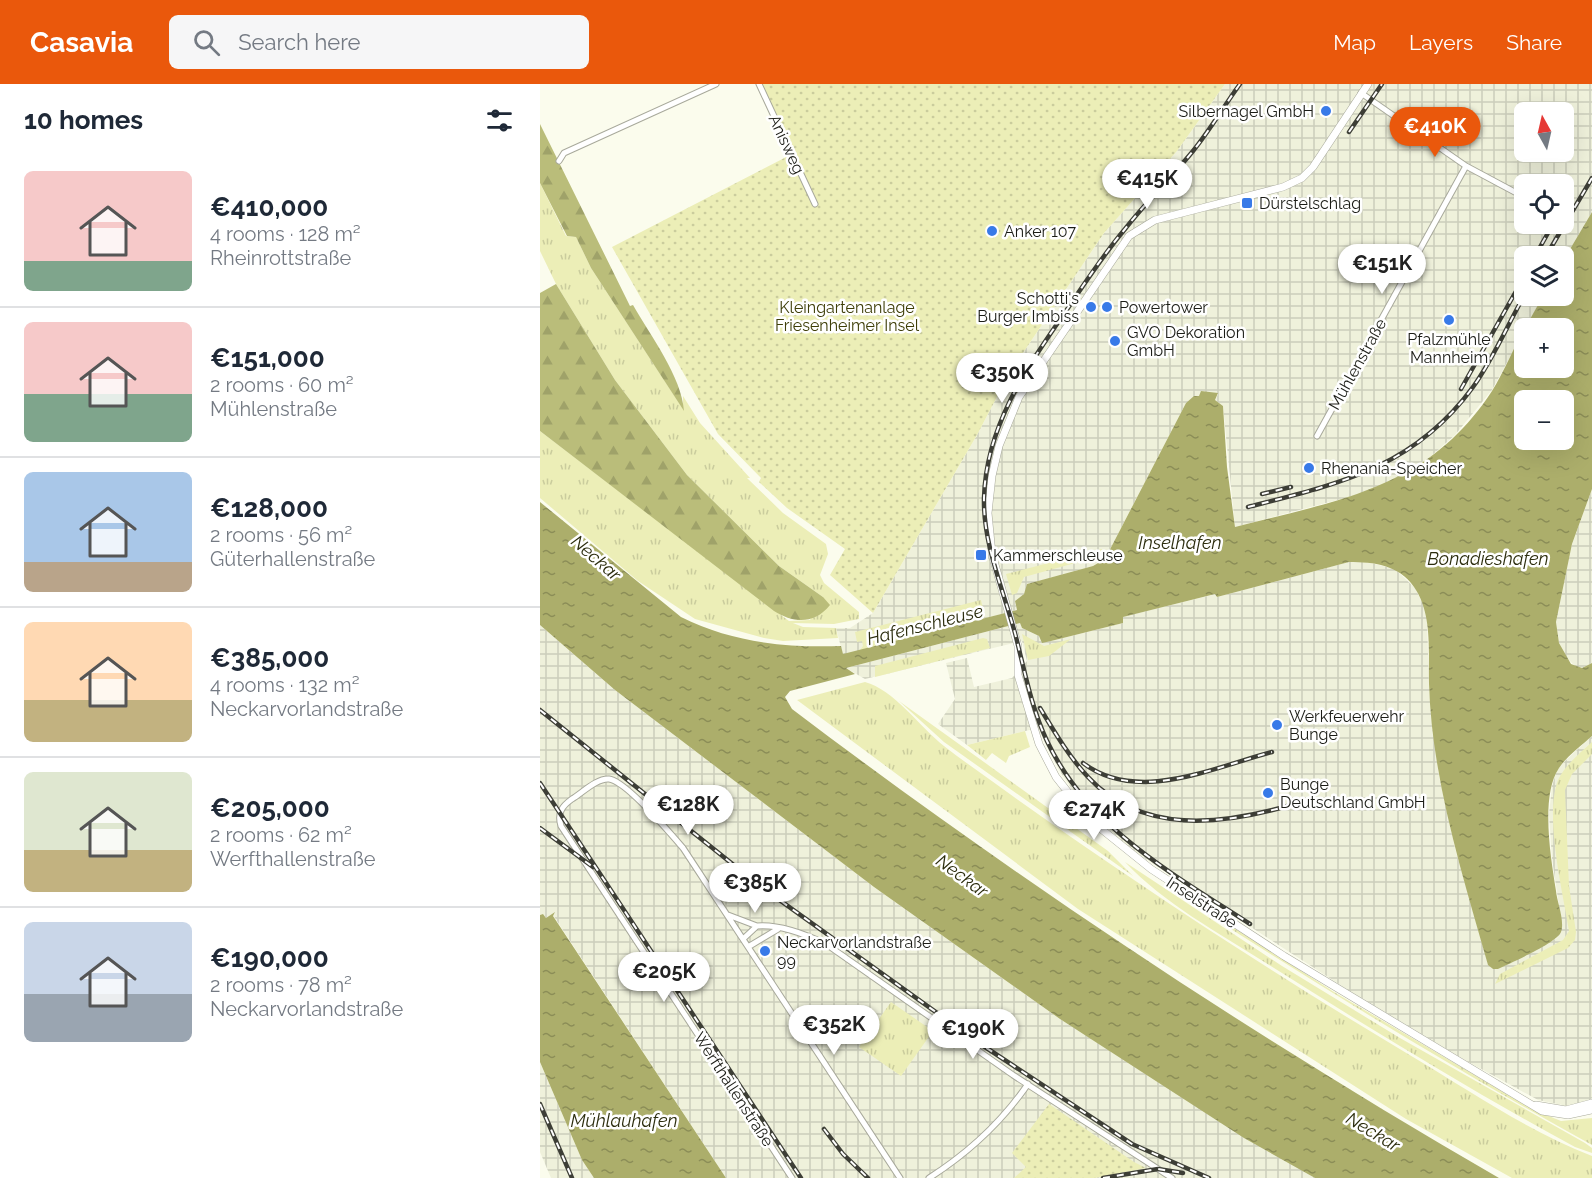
<!DOCTYPE html>
<html lang="en">
<head>
<meta charset="utf-8">
<style>
  body { margin:0; font-family:Raleway,sans-serif; background:#f6f6f7; color:#1f2937; height:100vh; display:flex; flex-direction:column; font-size:22px; white-space:nowrap }
  * { box-sizing:border-box; margin:0 }
  p { font-size:20px; color:#747a83 }
  .icon { flex:none; width:33px; height:33px; fill:none; stroke:currentColor; stroke-width:2; stroke-linecap:round; stroke-linejoin:round }
  .map { position:relative; flex:1; overflow:hidden }
  .panel { display:flex; flex-direction:column; background:#fff; width:540px }
  .panel>* { flex:none }
  .needle { width:39px; rotate:352deg }
  .controls { position:absolute; left:974px; top:18px; display:grid; gap:12px }
  .controls a { display:grid; place-items:center; width:60px; height:60px; border-radius:9px; background:#fff; box-shadow:0 6px 24px #0002; font-size:30px }
  .price { position:absolute; translate:-50% -51px; padding:0 14px; border-radius:21px; background:#fff; color:#222; font-size:20px; line-height:39px; filter:drop-shadow(0 2px 3px #0008) }
  .price::after { content:''; position:absolute; left:50%; top:36px; width:18px; height:14px; margin-left:-9px; background:inherit; clip-path:polygon(0 0,100% 0,50% 100%) }
  .price.current { background:#ea580c; color:#fff }
  ul { padding:0; list-style:none }
  li { display:flex; align-items:center; gap:18px; height:150px; padding:0 24px }
  li+li { border-top:2px solid #e0e1e3 }
  li span { display:grid; place-items:center; flex:none; width:168px; height:120px; border-radius:9px; color:#555 }
  li>.icon { margin-inline-start:auto }
  span .icon { width:72px; height:72px; fill:#fffc; stroke-width:1 }
  li b { font-size:26px }
  h2 { display:flex; justify-content:space-between; align-items:center; height:72px; padding:0 24px; font-size:26px }
  header { display:flex; align-items:center; gap:36px; box-sizing:border-box; height:84px; padding:0 30px; background:#ea580c; color:#fff }
  header strong { font-size:28px }
  nav { display:flex; gap:33px; margin-inline-start:auto; font-size:21px }
  .search { width:420px; height:54px; background:#f6f6f7; display:flex; align-items:center; gap:15px; box-sizing:border-box; padding:0 21px; border-radius:9px; color:#747a83; font-size:22px }
  main { display:flex; flex:1; min-height:0 }
  .map>svg:first-child { display:block }
</style>
</head>
<body>
<header>
<strong>Casavia</strong>
<div class="search"><svg class="icon" aria-label="search" viewBox="0 0 24 24"><circle cx="10" cy="10" r="6"/><path d="M15 15l6 6"/></svg>Search here</div>
<nav><a>Map</a><a>Layers</a><a>Share</a></nav>
</header>
<main>
<section class="panel">
<h2>10 homes<svg class="icon" aria-label="filters" viewBox="0 0 24 24"><path d="M4 7h16M4 17h16"/><circle cx="9" cy="7" r="2"/><circle cx="15" cy="17" r="2"/></svg></h2>
<ul>
<li><span style="background:linear-gradient(#f6c9c9 75%,#7fa58c 0)"><svg class="icon" aria-label="home" viewBox="0 0 24 24"><path d="M3 11l9-7 9 7M6 9v11h12V9"/></svg></span><div><b>€410,000</b><p>4 rooms · 128 m²</p><p>Rheinrottstraße</p></div></li>
<li><span style="background:linear-gradient(#f6c9c9 60%,#7fa58c 0)"><svg class="icon" aria-label="home" viewBox="0 0 24 24"><path d="M3 11l9-7 9 7M6 9v11h12V9"/></svg></span><div><b>€151,000</b><p>2 rooms · 60 m²</p><p>Mühlenstraße</p></div></li>
<li><span style="background:linear-gradient(#a9c7e8 75%,#b9a48a 0)"><svg class="icon" aria-label="home" viewBox="0 0 24 24"><path d="M3 11l9-7 9 7M6 9v11h12V9"/></svg></span><div><b>€128,000</b><p>2 rooms · 56 m²</p><p>Güterhallenstraße</p></div></li>
<li><span style="background:linear-gradient(#ffd9b3 65%,#c2b280 0)"><svg class="icon" aria-label="home" viewBox="0 0 24 24"><path d="M3 11l9-7 9 7M6 9v11h12V9"/></svg></span><div><b>€385,000</b><p>4 rooms · 132 m²</p><p>Neckarvorlandstraße</p></div></li>
<li><span style="background:linear-gradient(#dfe7d0 65%,#c2b280 0)"><svg class="icon" aria-label="home" viewBox="0 0 24 24"><path d="M3 11l9-7 9 7M6 9v11h12V9"/></svg></span><div><b>€205,000</b><p>2 rooms · 62 m²</p><p>Werfthallenstraße</p></div></li>
<li><span style="background:linear-gradient(#c9d6e8 60%,#9aa5b1 0)"><svg class="icon" aria-label="home" viewBox="0 0 24 24"><path d="M3 11l9-7 9 7M6 9v11h12V9"/></svg></span><div><b>€190,000</b><p>2 rooms · 78 m²</p><p>Neckarvorlandstraße</p></div></li>
</ul>
</section>
<div class="map">
<svg width="1052" height="1094" viewBox="0 0 1052 1094">
  <defs>
    <pattern id="industrial-grid" width="8" height="8" patternUnits="userSpaceOnUse" patternTransform="scale(1.5)"><rect width="8" height="8" fill="#eff1db"/><path d="M0 4h8M4 0v8" fill="none" stroke="#cccebb"/></pattern>
    <pattern id="grass-tufts" width="24" height="20" patternUnits="userSpaceOnUse" patternTransform="scale(1.5)"><rect width="24" height="20" fill="#eceeb7"/><path d="M3 7l-1-3M5 7V3M7 7l1-3M15 17l-1-3M17 17v-4M19 17l1-3" fill="none" stroke="#cacc9d"/></pattern>
    <pattern id="forest-firs" width="22" height="20" patternUnits="userSpaceOnUse" patternTransform="scale(1.5)"><rect width="22" height="20" fill="#babd7a"/><path d="M5 1l3.5 6h-7zM16 11l3.5 6h-7z" fill="#9fa269"/></pattern>
    <pattern id="garden-dots" width="8" height="8" patternUnits="userSpaceOnUse" patternTransform="scale(1.5)"><rect width="8" height="8" fill="#eceeb7"/><path d="M2 2h.1M6 6h.1" fill="none" stroke="#cacc9d" stroke-width="1.8" stroke-linecap="round"/></pattern>
    <pattern id="water-ripples" width="26" height="14" patternUnits="userSpaceOnUse" patternTransform="scale(1.5)"><rect width="26" height="14" fill="#acae6b"/><path d="M2 4q2-2 4 0t4 0M15 11q2-2 4 0t4 0" fill="none" stroke="#8b8d57"/></pattern>
  </defs>
  <rect width="100%" height="100%" fill="#fbfced"/>
  <path fill="url(#industrial-grid)" fill-rule="evenodd" d="M685 0H1052V128L1023 177V172H984V212H1003L952 306 915 351 889 374 846 400 824 409 695 443 683 322 675 316 678 310 660 312 646 319 565 475 553 482 488 500 484 510 475 517 477 526 303 571 296 544H310L333 529 437 351 470 288 564 149 637 67ZM984 28H1023V68H984ZM984 100H1023V140H984Z
    M1052 405V579L1042 584 1036 583 1025 572 1019 559 1016 538 1032 460Z
    M809 478H827L855 485 875 504 884 522 887 533 889 605 899 692 915 764 948 880 953 885H958L1017 854 1022 842 1012 775 1009 730 1012 702 1017 686 1026 676 1052 652V1014L1050 1016 1027 1022 998 1016 923 975 805 904 595 768 578 754 536 711 519 686 498 644 427 661 398 640 415 615 406 579 427 574 434 603 472 594 487 577 482 557 325 595 306 584 480 539 482 544 499 552 502 558 511 557 583 539 582 533 676 510 677 513Z
    M0 541 75 606 334 803 520 935 775 1094H186L13 831 15 829 6 834 3 830 0 831Z
    M0 978 42 1076 54 1094H11L0 1068Z"/>
  <path fill="url(#grass-tufts)" d="M0 99 26 152 36 153 51 184 143 325V312L160 339 210 394H207L243 429 286 460 288 470 280 491 284 499 319 528V535L294 540 253 539 263 543 296 544 298 554 243 557 224 554 155 535 98 497 0 414V347L249 537 270 536 283 513 239 482 147 391 75 296 16 200 0 167Z
    M562 465 561 472 484 493 477 509 472 511 466 490Z
    M441 516 445 533 320 566 323 562 322 557 317 558 315 548Z
    M482 550 504 562 531 555 509 572 488 576Z
    M443 554 447 555 450 564 335 593V582Z
    M325 598C353 605 380 643 404 662 427 680 451 696 474 713 604 805 737 892 873 973 930 1007 991 1049 1052 1072V1094H972L866 1035 538 825 257 616Z
    M359 617 568 767 593 792 404 658Z
    M485 647 490 663 469 672 466 679 452 669 446 676 427 661Z
    M1052 658V670L1032 690 1025 706 1029 802 1036 848 1035 856 1028 864 955 900 960 890 1023 856 1029 847C1023 808 1004 733 1018 696 1025 681 1040 669 1052 658Z
    M585 778 742 882 860 954 1045 1059 1052 1064V1069L1035 1063C930 1006 827 943 726 879 677 848 625 820 585 778Z
    M629 802 794 908 994 1026 1021 1037 1052 1034V1061C907 981 766 894 627 804Z
    M351 918 393 947 361 992 319 963Z"/>
  <path fill="url(#forest-firs)" d="M0 40 90 222 93 221C110 251 142 293 144 327L51 184 36 153 27 152 0 99Z
    M16 200 75 296 147 391 239 482 283 513 290 521C274 541 253 539 234 527L0 347V209Z"/>
  <path fill="url(#garden-dots)" d="M221 0H685L637 67 564 149 470 288 437 351 333 529 290 491 305 465 247 424 219 398 221 394 178 350 72 163 254 69Z
    M509 1020 594 1078 606 1084 555 1094H474L486 1083 472 1069Z"/>
  <path fill="url(#water-ripples)" fill-rule="evenodd" d="M1052 128V405L1032 460 1016 538 1019 559 1031 580 1042 584 1052 579V652C1041 662 1027 672 1019 684 1000 712 1011 775 1016 807 1017 818 1025 837 1021 848 1017 859 970 879 958 885H953L948 881C922 789 892 696 889 600 888 568 893 530 874 503 859 481 834 478 809 478L677 513 675 510 583 533V539L511 557 502 559 499 552 482 544 480 539 306 584 315 590 250 607 245 613 252 625C478 796 713 952 959 1094H775L704 1054 520 935 334 803 75 606 0 541V418L141 533C191 558 245 564 301 562L303 570 477 526 475 517 484 510 487 500 553 482 565 475 646 319 654 312H659L661 307 678 309 675 316 683 322 687 383 695 443C799 416 888 405 952 307 964 288 973 265 984 245V284H1023V244H985L1003 212H1023V177ZM984 316H1023V356H984Z
    M15 828 13 832 186 1094H54L42 1076 0 978V831L3 830 6 834Z"/>
  <g fill="none" stroke-linecap="round" stroke-linejoin="round">
    <g stroke="#a8a99b" stroke-width="7">
      <path id="minor" d="M219 0 275 120
        M821 9 926 82 984 113
        M19 77 24 69 176 0
        M777 352 926 82
        M188 831 217 842
        M203 855 217 842C240 840 265 850 286 860L473 991 632 1094
        M208 863 238 845
        M252 1094 21 742C17 729 22 722 32 715 42 709 57 694 69 695 86 697 131 750 143 764L360 1094
        M389 1094C430 1068 461 1039 488 1000"/>
    </g>
    <g stroke="#a8a99b" stroke-width="8">
      <path id="tertiary" d="M828 0 773 83 762 94 743 103 615 136 589 152 479 313 459 362 452 392 448 429 452 470 478 562V591L499 660 516 693 550 736 611 785 744 872 1002 1027 1028 1031 1052 1026
        M996 1021 1026 1026 1052 1019"/>
    </g>
    <use href="#minor" stroke="#fff" stroke-width="5"/>
    <use href="#tertiary" stroke="#fff" stroke-width="7"/>
    <g stroke="#3d3e36" stroke-width="4.5">
      <path id="rail" d="M700 0C684 22 670 46 653 67 631 94 606 118 585 145 564 170 546 197 528 224 488 282 446 341 444 414 443 460 463 505 475 549 484 584 491 623 507 657 548 744 633 790 710 840
        M809 48 842 0
        M995 172 1013 140
        M1006 172 1052 94
        M921 305 984 193
        M722 410 751 403
        M708 423C798 400 874 384 933 303 953 275 967 242 984 212
        M500 624C514 647 529 673 548 693 602 751 682 741 751 721
        M0 626 220 802 439 959 592 1060 669 1094
        M543 679C597 720 672 684 732 668
        M0 699 261 1094
        M0 744 53 783
        M0 1020 32 1094
        M284 1045 303 1070 328 1094
        M563 1094 618 1085 643 1089"/>
    </g>
    <use href="#rail" stroke="#fff" stroke-width="2" stroke-dasharray="7" stroke-linecap="butt"/>
  </g>
  <g fill="#387ae8" stroke="#fff" stroke-width="2">
    <circle cx="786" cy="27" r="6"/>
    <rect x="701" y="113" width="12" height="12" rx="3"/>
    <circle cx="452" cy="147" r="6"/>
    <circle cx="551" cy="223" r="6"/>
    <circle cx="567" cy="223" r="6"/>
    <circle cx="909" cy="236" r="6"/>
    <circle cx="575" cy="257" r="6"/>
    <circle cx="769" cy="384" r="6"/>
    <rect x="435" y="465" width="12" height="12" rx="3"/>
    <circle cx="737" cy="641" r="6"/>
    <circle cx="728" cy="709" r="6"/>
    <circle cx="225" cy="867" r="6"/>
  </g>
  <g text-anchor="middle" stroke-width="5" stroke-linejoin="round" paint-order="stroke">
    <g font-size="16" fill="#1b1c16" stroke="#fff" text-anchor="start">
      <text x="774" y="33" text-anchor="end">Silbernagel GmbH</text>
      <text x="719" y="125">Dürstelschlag</text>
      <text x="464" y="153">Anker 107</text>
      <text x="539" y="220" text-anchor="end">Schotti's<tspan x="539" dy="18">Burger Imbiss</tspan></text>
      <text x="579" y="229">Powertower</text>
      <text x="587" y="254">GVO Dekoration<tspan x="587" dy="18">GmbH</tspan></text>
      <text x="909" y="261" text-anchor="middle">Pfalzmühle<tspan x="909" dy="18">Mannheim</tspan></text>
      <text x="781" y="390">Rhenania-Speicher</text>
      <text x="453" y="477">Kammerschleuse</text>
      <text x="749" y="638">Werkfeuerwehr<tspan x="749" dy="18">Bunge</tspan></text>
      <text x="740" y="706">Bunge<tspan x="740" dy="18">Deutschland GmbH</tspan></text>
      <text x="237" y="864">Neckarvorlandstraße<tspan x="237" dy="18">99</tspan></text>
    </g>
    <g font-size="16" fill="#1b1c16" stroke="#fff">
      <text transform="translate(247 60) rotate(65)" y="6">Anisweg</text>
      <text transform="translate(817 280) rotate(-61)" y="6">Mühlenstraße</text>
      <text transform="translate(662 818) rotate(33)" y="6">Inselstraße</text>
      <text transform="translate(194 1005) rotate(57)" y="6">Werfthallenstraße</text>
    </g>
    <g font-size="16" fill="#3e3e08" stroke="#fff">
      <text x="307" y="229">Kleingartenanlage<tspan x="307" dy="18">Friesenheimer Insel</tspan></text>
    </g>
    <g font-size="18" font-style="italic" fill="#2c2d0e" stroke="#fff">
      <text x="640" y="465">Inselhafen</text>
      <text transform="translate(56 474) rotate(41)" y="6">Neckar</text>
      <text x="948" y="481">Bonadieshafen</text>
      <text transform="translate(385 541) rotate(-14)" y="6">Hafenschleuse</text>
      <text transform="translate(422 792) rotate(36)" y="6">Neckar</text>
      <text x="84" y="1043">Mühlauhafen</text>
      <text transform="translate(833 1048) rotate(31)" y="6">Neckar</text>
    </g>
  </g>
</svg>
<div class="controls">
<a><svg class="needle" viewBox="-14 -14 28 28"><path d="M0-13l5 13h-10z" fill="#e53935"/><path d="M0 13l5-13h-10z" fill="#747a83"/></svg></a>
<a><svg class="icon" aria-label="locate" viewBox="0 0 24 24"><circle cx="12" cy="12" r="6"/><path d="M12 2v4M12 18v4M2 12h4M18 12h4"/></svg></a>
<a><svg class="icon" aria-label="layers" viewBox="0 0 24 24"><path d="M12 4l9 5-9 5-9-5zM3 14l9 5 9-5"/></svg></a>
<a>+</a>
<a>−</a>
</div>
<b class="price current" style="left:895px;top:74px">€410K</b>
<b class="price" style="left:607px;top:126px">€415K</b>
<b class="price" style="left:842px;top:211px">€151K</b>
<b class="price" style="left:462px;top:320px">€350K</b>
<b class="price" style="left:148px;top:752px">€128K</b>
<b class="price" style="left:554px;top:757px">€274K</b>
<b class="price" style="left:215px;top:830px">€385K</b>
<b class="price" style="left:124px;top:919px">€205K</b>
<b class="price" style="left:294px;top:972px">€352K</b>
<b class="price" style="left:433px;top:976px">€190K</b>
</div>
</main>
</body>
</html>
